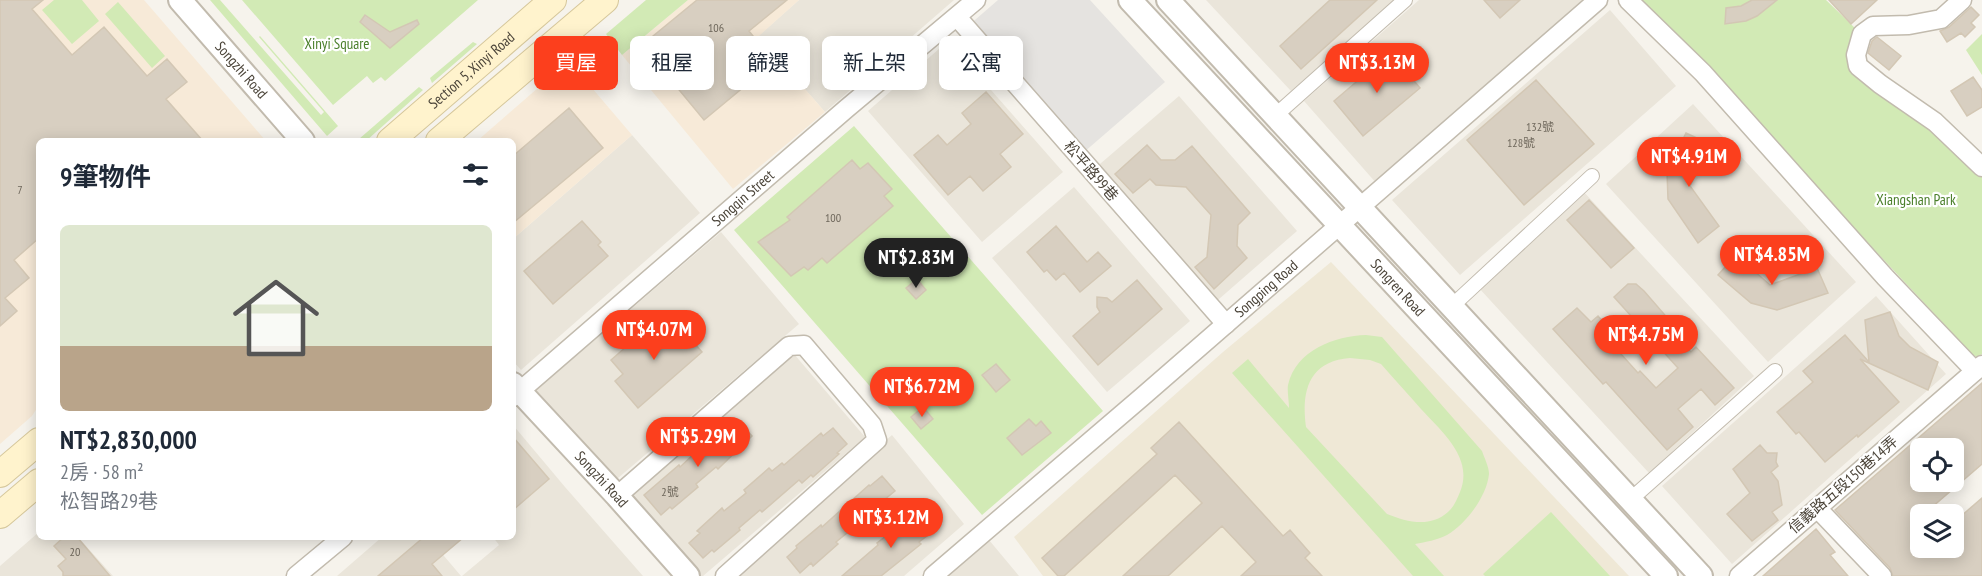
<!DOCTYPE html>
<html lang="zh-TW">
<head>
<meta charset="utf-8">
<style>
  body { margin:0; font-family:"PT Sans Narrow","Noto Sans TC",sans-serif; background:#f6f6f7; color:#1f2937; height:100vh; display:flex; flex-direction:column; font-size:22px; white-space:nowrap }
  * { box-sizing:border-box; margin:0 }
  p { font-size:20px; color:#747a83 }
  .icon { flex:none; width:33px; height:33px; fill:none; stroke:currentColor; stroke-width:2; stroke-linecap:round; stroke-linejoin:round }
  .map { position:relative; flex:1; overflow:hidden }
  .sheet { position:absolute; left:36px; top:138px; width:480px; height:402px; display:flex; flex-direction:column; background:#fff; border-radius:9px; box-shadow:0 3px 15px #0003 }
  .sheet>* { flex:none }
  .top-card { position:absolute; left:534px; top:36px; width:570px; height:54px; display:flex; gap:12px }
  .fabs { position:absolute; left:1910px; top:438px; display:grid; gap:12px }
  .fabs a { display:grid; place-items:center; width:54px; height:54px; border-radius:9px; background:#fff; box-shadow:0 3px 15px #0003; font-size:30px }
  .price { position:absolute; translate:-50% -51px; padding:0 14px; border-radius:21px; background:#fc3f1d; color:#fff; font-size:20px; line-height:39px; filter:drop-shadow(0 2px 3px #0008) }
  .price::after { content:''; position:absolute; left:50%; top:36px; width:18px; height:14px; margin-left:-9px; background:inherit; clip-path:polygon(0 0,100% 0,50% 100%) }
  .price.active { background:#222; color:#fff }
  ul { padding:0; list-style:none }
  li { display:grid; align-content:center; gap:12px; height:318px; padding:0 24px }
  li+li { border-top:2px solid #e0e1e3 }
  li span { display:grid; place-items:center; height:186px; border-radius:9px; color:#555 }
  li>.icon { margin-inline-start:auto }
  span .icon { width:108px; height:108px; fill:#fffc; stroke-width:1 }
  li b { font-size:26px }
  h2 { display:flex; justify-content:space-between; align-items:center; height:72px; padding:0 24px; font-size:26px }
  .pill { padding:0 21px; border-radius:9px; background:#fff; box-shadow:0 3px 15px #0003; font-size:21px; line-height:54px }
  .pill.active { background:#fc3f1d; color:#fff }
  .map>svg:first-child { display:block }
</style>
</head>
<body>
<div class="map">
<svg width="1982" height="576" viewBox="0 0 1982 576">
  <rect width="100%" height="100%" fill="#f6f3ec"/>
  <path fill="#eae5da" d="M799 0H954L825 112 758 36Z
    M1206 0H1394L1291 91Z
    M1419 0H1585L1377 184 1304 101Z
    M1610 10 1676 86 1460 275 1392 200Z
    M948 41 1063 172 982 242 868 111Z
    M1179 96 1297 231 1211 306 1093 170Z
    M1693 104 1856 282 1768 362 1606 184Z
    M632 135 700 213 521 370 513 361V239Z
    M1074 187 1190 321 1107 392 992 258Z
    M1582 190 1754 376 1649 473 1478 287Z
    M721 232 799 324 611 484 533 393Z
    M1876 296 1946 374 1732 564 1662 486Z
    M794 354 865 437 703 576H698L629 496Z
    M513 425 565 487 643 576H462L499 545 493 537H513Z
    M892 435 964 524 904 576H729Z
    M39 532V537H78L113 576H0V566Z
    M382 537H428L461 576H337Z
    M989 540 1019 576H947Z"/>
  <path fill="#f7ead8" d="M0 0H144L266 141H39V405L32 416 0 444Z
    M688 0H799L759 36 825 112 733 189 622 55Z
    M569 61 632 135 513 239V141H477Z"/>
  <path fill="#efe8d6" d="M1331 262 1629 576H1043L1014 537 1223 352Z"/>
  <path fill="#d2eab5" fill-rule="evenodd" d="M54 0H82L99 21 72 44 42 10Z
    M210 0H220L321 115 324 112 259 37 260 36 338 126 327 136Z
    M242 0H478L385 81 381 77 373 83 367 76 333 105Z
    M646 0H688L622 55 606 34Z
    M1640 0H1826L1856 29 1851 48 1897 98 1982 173V354L1977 357 1973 355Z
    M118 2 165 56 152 68 105 14Z
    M1982 34V75L1966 50Z
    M473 42 477 44 432 83 430 78Z
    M419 87 423 90 366 141H359V139Z
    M854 126 1103 411 982 515 734 230Z
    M1366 335 1382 337 1482 451C1484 457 1489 467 1489 474 1487 496 1466 524 1447 535 1437 540 1426 542 1415 544L1444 576H1413L1232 373 1248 359 1289 408C1289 401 1287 391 1288 385 1296 350 1335 336 1366 335ZM1350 358 1370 360 1381 364C1394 379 1408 394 1421 409 1442 432 1474 458 1460 492 1457 499 1454 507 1448 512 1430 528 1407 522 1387 514L1306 427C1301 391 1309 361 1350 358Z
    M1551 512 1610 576H1485L1483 574Z"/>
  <path fill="#e5e3e0" d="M998 0H1090L1165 82 1083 153 968 26Z"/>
  <path fill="#d8cfc1" stroke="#d3c7b4" stroke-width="1.5" fill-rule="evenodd" d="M0 0H43L32 9 72 55 104 27 147 76 167 59 187 82 166 99 203 141H39V238L14 260 29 278 5 298 17 311 0 326Z
    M697 0H787L749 31 774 62 704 120 642 45Z
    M1330 0H1377L1301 69 1280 46Z
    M1484 0H1520L1500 18Z
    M1752 0H1777L1757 16 1746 21 1725 24 1726 8 1741 6Z
    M1829 0H1877L1851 24Z
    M1971 7 1979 15 1971 23 1975 27 1965 37 1961 33 1947 42 1940 31 1949 27Z
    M365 15 390 32 417 20 419 24 390 48 360 22Z
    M1877 37 1901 56 1889 70 1868 53 1872 41Z
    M1390 53 1420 88 1363 136 1334 101Z
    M1973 77 1982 90V107L1967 116 1951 91Z
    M1536 80 1594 144 1524 205 1467 140Z
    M986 92 1023 134 1000 154 1011 167 983 191 970 176 948 195 914 155 938 135 947 145 971 124 962 113Z
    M569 108 603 148 513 223V156Z
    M1686 133 1710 144 1690 186 1719 226 1698 243 1668 199 1667 172Z
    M1147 145 1161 160H1175L1192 146 1250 213 1238 225 1237 246 1247 258 1214 289 1195 267 1207 257 1211 215 1186 187 1156 185 1150 179 1133 193 1115 174Z
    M852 160 860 169 868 163 892 189 884 196 893 206 827 263 822 258 808 270 804 267 791 276 758 242 790 220 787 217Z
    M1589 200 1634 248 1611 268 1567 220Z
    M582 221 601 242 598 245 608 256 553 304 524 271Z
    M1056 226 1087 262 1098 252 1111 266 1080 292 1064 273 1056 280 1047 270 1044 272 1027 252Z
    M1736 255 1770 285 1817 268 1828 293 1777 310 1751 303 1718 275Z
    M917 279 926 290 916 299 906 288Z
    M1137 280 1162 309 1098 365 1073 336 1100 312 1097 307V297L1107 298 1112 302Z
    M1628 284H1636L1644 291 1677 329 1678 338 1691 352 1696 347 1734 388 1715 405 1701 389 1678 409 1693 427 1667 450 1606 382 1603 384 1553 329 1577 308 1591 322 1598 316 1618 339 1612 344 1638 373 1640 371 1656 388 1678 368 1614 297Z
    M1890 312 1899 336 1910 347 1938 362 1928 390 1860 359 1899 402 1858 437 1857 435 1825 462 1799 432 1796 434 1777 412 1813 382 1803 371 1845 335 1869 362 1865 320Z
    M659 318 669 330 676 323 702 352 638 408 615 381 623 374 611 360Z
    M996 364 1010 380 996 392 982 375Z
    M1982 383V464L1924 514H1920V548H1953V523L1982 498V576H1893L1890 568 1835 510ZM1920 448H1953V482H1920Z
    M923 407 933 419 921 429 911 417Z
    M1029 419 1036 426 1041 421 1051 433 1022 455 1007 438Z
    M737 420 752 436 718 469 716 467 696 484 698 487 672 509 670 507 661 515 644 495 679 465 680 467 725 425 728 428Z
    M1179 422 1283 536 1290 530 1310 553 1305 558 1322 576H1241L1256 562 1222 526 1168 576H1123L1202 503 1175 475 1064 576H1058L1042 558 1157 454 1151 448Z
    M833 428 847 444 837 453 839 454 813 477 811 475 802 483 799 480 762 512 760 510 739 528 740 530 714 552 712 550 703 558 689 543 700 533 697 531 722 508 724 511 746 493 744 490 769 468 772 471 782 463 784 465 821 433 823 436Z
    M513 437 549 479 513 510Z
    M1760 445 1767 453H1777L1776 462 1778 466 1771 472 1778 481 1782 505 1772 512 1778 520 1752 541 1727 514 1750 493 1733 469Z
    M882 476 895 491 884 500 885 502 836 542 838 544 813 566 811 563 800 573 787 557 797 548 796 546 821 525 822 527 869 485 870 486Z
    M915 514 931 533 919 542 921 544 881 576H842L878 545 877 543Z
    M1816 529 1835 552 1830 555 1848 576H1763Z
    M64 537H77L110 576H63V572L58 566 66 559 54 546Z
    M424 537H464L432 564 442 576H378Z"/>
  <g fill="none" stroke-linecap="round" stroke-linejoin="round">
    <g stroke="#c2bbae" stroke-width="16">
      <path id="pedestrian" d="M1276 115 1405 0
        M1452 306 1592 176
        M1630 500 1775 371"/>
    </g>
    <g stroke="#c2bbae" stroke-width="21">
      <g id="minor">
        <path d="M1628 0 1703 73 1885 277 1975 371"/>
        <path d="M1962 0 1941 19 1909 25 1873 26 1862 34 1856 55 1858 66 1880 84 1935 122 1982 167"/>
        <path d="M957 17 1226 324"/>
        <path id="s1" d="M513 397 846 109 976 0"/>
        <path d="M617 496 789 346 804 345 872 425 877 440 725 576"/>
        <path d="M1817 508 1882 576"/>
        <path d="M296 576 343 537"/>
        <path id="s2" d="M933 576 1142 397 1598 0"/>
        <path d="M1739 576 1982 365"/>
      </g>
    </g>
    <g stroke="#c2bbae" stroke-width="26">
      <g id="tertiary">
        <path id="s3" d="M180 0 303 141"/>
        <path id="s4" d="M1130 0 1666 576"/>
        <path d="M1168 0 1701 576"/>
        <path id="s5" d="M513 384 617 496 688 576"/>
      </g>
    </g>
    <g stroke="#d6c79b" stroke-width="28">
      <g id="secondary">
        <path id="s6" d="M390 141 553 0"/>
        <path d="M439 141 605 0"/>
        <path d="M0 474 39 441"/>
        <path d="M0 515 39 482"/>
      </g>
    </g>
    <use href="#pedestrian" stroke="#fff" stroke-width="14"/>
    <use href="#minor" stroke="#fff" stroke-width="18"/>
    <use href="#tertiary" stroke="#fff" stroke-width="22"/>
    <use href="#secondary" stroke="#fff3cd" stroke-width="26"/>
  </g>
  <g text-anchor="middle" stroke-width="4.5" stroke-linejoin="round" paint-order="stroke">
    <g font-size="12" fill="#6e675b">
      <text x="716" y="32">106</text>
      <text x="1540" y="131">132號</text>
      <text x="1521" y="147">128號</text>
      <text x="20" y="194">7</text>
      <text x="833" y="222">100</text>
      <text x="670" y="496">2號</text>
      <text x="75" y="556">20</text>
    </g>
    <g font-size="15" fill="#4a7f2a" stroke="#fff">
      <text x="337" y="49">Xinyi Square</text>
      <text x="1916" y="205">Xiangshan Park</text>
    </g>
    <g font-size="15" fill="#4b4439" stroke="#fff">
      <text dy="5" stroke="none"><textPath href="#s3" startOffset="93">Songzhi Road</textPath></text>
      <text dy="5" stroke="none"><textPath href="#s6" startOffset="108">Section 5, Xinyi Road</textPath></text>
      <text transform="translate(1091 171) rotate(49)" y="5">松平路99巷</text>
      <text dy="5" stroke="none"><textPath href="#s1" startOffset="304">Songqin Street</textPath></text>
      <text dy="5" stroke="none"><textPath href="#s2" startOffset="440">Songping Road</textPath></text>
      <text dy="5" stroke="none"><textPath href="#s4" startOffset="393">Songren Road</textPath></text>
      <text dy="5" stroke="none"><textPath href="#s5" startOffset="130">Songzhi Road</textPath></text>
      <text transform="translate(1843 485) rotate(-41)" y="5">信義路五段150巷14弄</text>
    </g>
  </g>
</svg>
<div class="fabs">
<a><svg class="icon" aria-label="locate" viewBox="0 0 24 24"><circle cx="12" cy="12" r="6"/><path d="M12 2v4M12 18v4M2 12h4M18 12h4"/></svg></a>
<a><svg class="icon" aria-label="layers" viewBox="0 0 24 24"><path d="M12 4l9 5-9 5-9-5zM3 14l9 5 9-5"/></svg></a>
</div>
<b class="price" style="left:1377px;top:94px">NT$3.13M</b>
<b class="price" style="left:1689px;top:188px">NT$4.91M</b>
<b class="price" style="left:1772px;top:286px">NT$4.85M</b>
<b class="price active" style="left:916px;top:289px">NT$2.83M</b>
<b class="price" style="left:654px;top:361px">NT$4.07M</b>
<b class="price" style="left:1646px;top:366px">NT$4.75M</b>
<b class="price" style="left:922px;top:418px">NT$6.72M</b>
<b class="price" style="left:698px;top:468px">NT$5.29M</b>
<b class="price" style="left:891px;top:549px">NT$3.12M</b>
<div class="top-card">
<a class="pill active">買屋</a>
<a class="pill">租屋</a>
<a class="pill">篩選</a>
<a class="pill">新上架</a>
<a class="pill">公寓</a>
</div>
<section class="sheet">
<h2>9筆物件<svg class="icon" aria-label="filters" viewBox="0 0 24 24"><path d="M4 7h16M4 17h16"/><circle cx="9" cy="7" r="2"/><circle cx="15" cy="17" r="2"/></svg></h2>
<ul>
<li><span style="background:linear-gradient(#dfe7d0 65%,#b9a48a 0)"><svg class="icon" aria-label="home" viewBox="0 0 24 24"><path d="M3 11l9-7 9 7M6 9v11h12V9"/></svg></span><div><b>NT$2,830,000</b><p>2房 · 58 m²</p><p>松智路29巷</p></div></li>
</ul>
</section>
</div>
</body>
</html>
